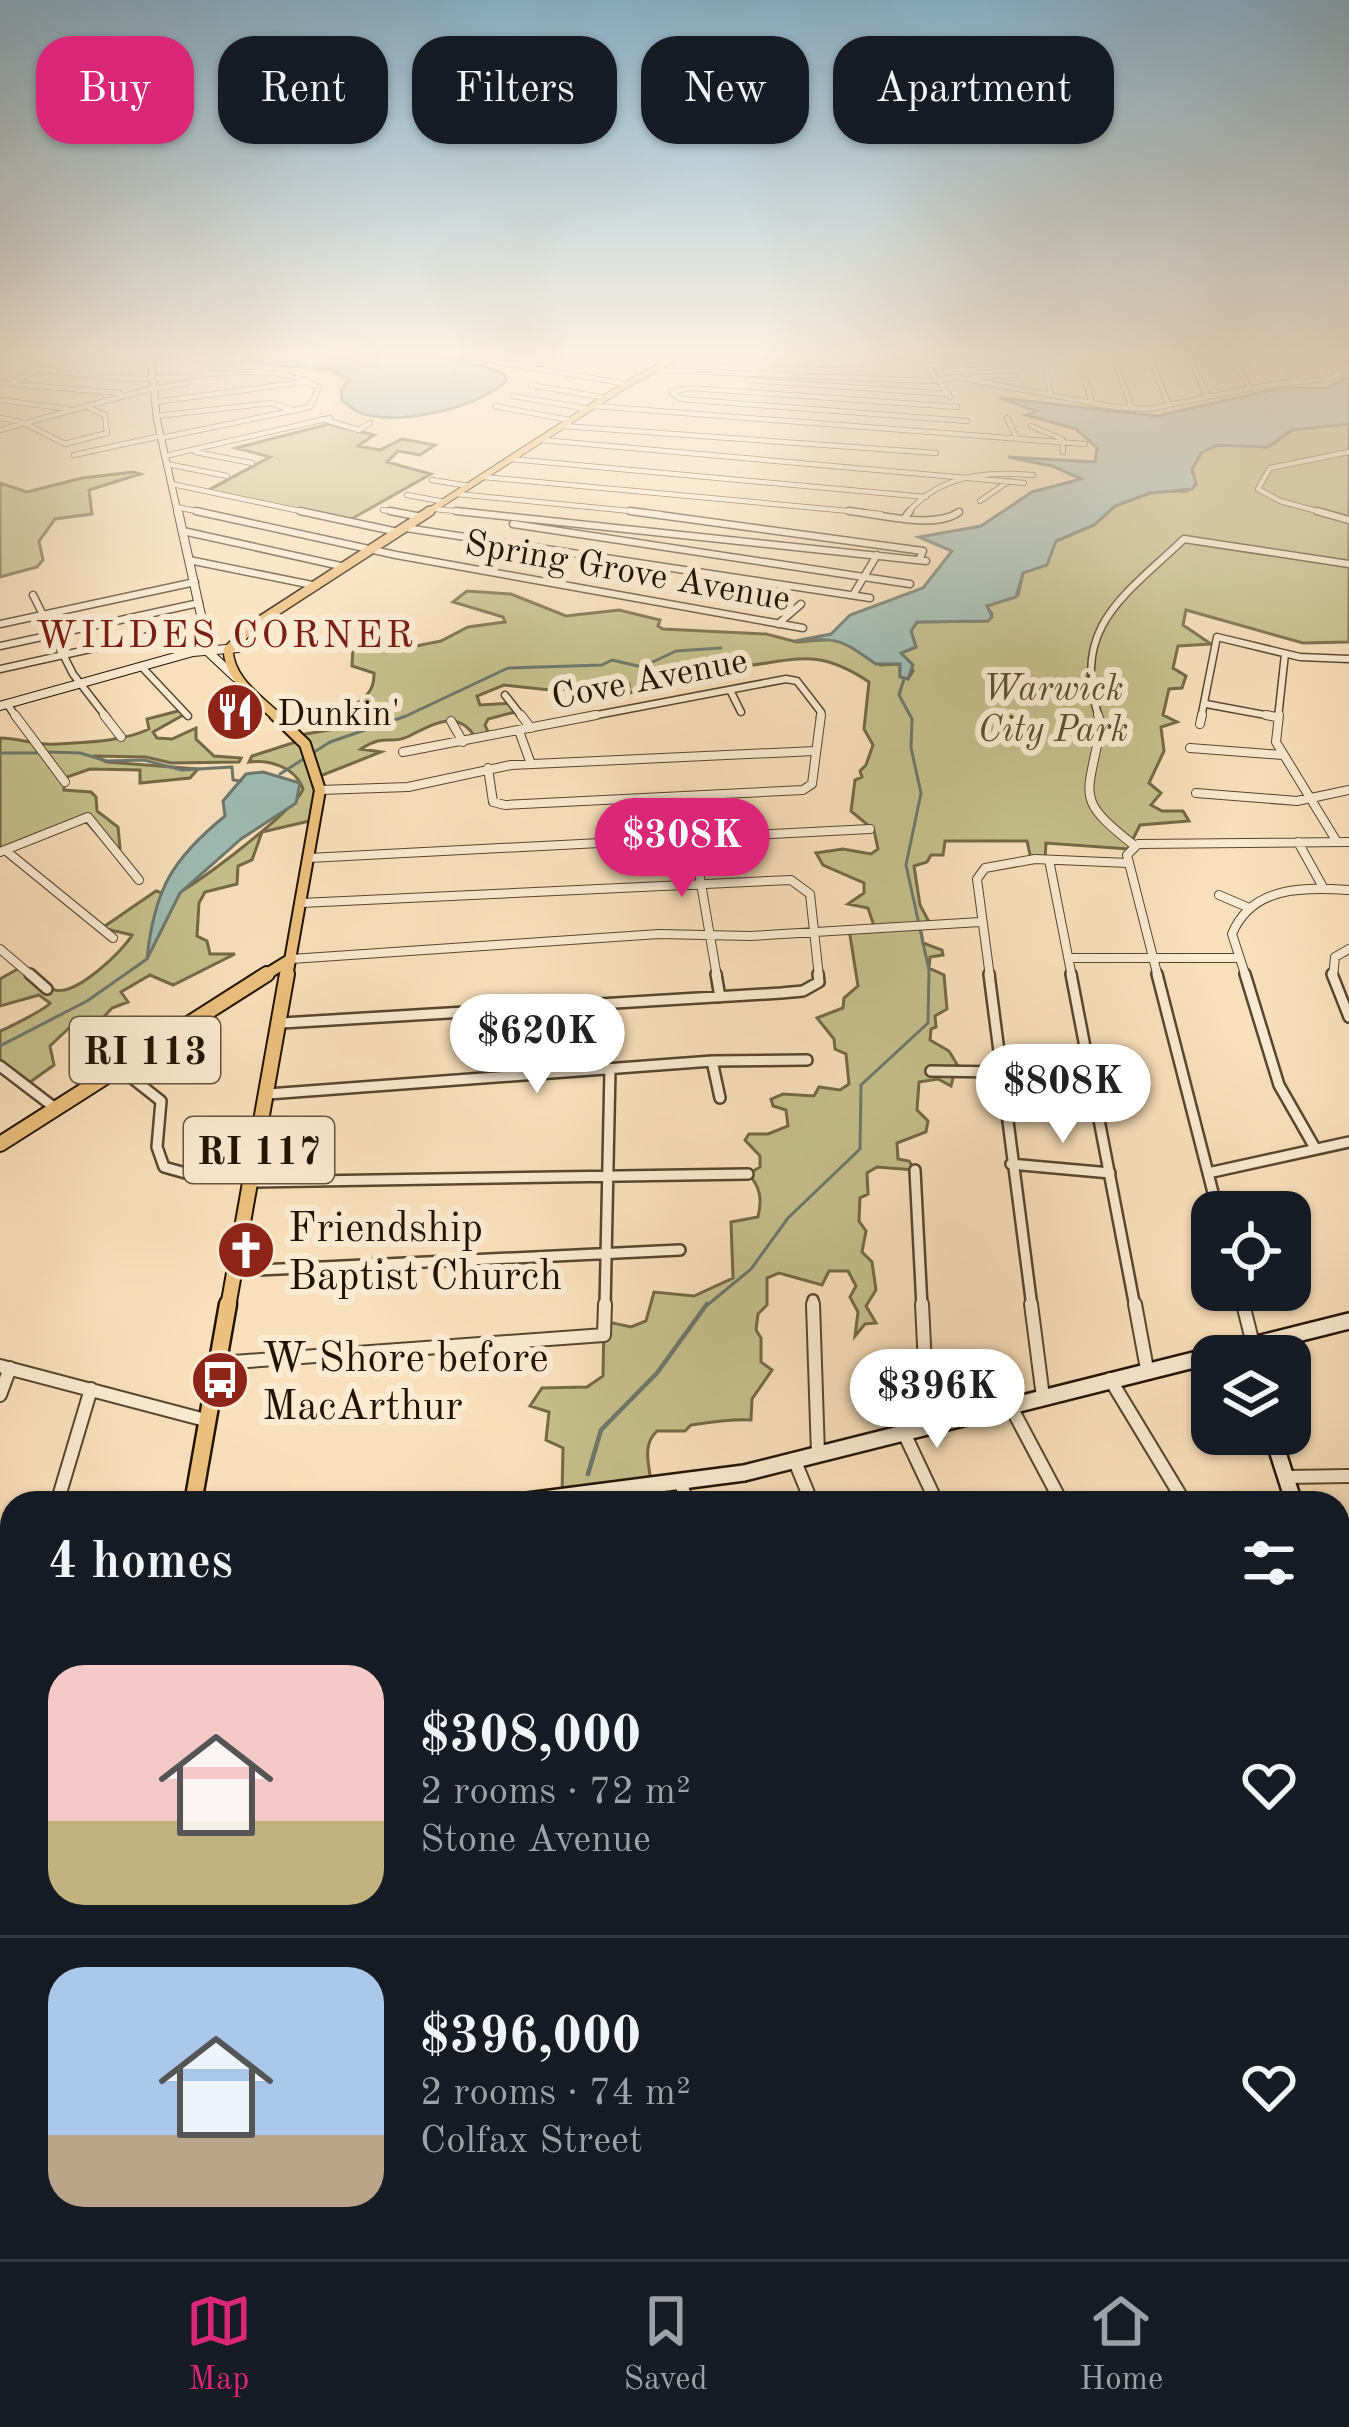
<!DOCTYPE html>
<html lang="en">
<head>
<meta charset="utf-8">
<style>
  body { margin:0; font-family:"Old Standard TT",serif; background:#20242c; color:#f1f3f6; height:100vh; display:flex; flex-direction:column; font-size:45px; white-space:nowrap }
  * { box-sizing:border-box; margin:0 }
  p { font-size:39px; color:#9ea1a6 }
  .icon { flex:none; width:66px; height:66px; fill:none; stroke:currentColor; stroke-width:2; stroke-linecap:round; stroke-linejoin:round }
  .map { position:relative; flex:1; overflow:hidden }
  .details { position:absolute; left:0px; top:1491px; width:1350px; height:768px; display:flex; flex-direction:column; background:#171b24; border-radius:36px 36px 0 0; box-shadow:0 3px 9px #0004 }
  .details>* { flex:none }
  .top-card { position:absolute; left:36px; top:36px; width:1278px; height:108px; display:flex; gap:24px }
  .controls { position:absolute; left:1191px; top:1191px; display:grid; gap:24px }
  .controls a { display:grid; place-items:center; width:120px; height:120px; border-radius:24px; background:#171b24; box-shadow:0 3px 9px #0004; font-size:60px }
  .price { position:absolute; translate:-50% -102px; padding:0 27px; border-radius:42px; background:#fff; color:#222; font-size:39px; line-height:78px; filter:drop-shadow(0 3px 6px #0008) }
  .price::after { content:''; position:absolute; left:50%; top:72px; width:36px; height:27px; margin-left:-18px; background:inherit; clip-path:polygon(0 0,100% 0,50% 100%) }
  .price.current { background:#db2777; color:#fff }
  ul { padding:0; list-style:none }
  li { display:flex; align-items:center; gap:36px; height:300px; padding:0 48px }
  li+li { border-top:3px solid #363941 }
  li span { display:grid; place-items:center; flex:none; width:336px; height:240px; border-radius:36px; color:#555 }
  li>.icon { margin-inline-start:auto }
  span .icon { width:144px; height:144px; fill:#fffc; stroke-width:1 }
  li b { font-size:51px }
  h2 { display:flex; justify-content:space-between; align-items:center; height:144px; padding:0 48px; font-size:51px }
  .tag { padding:0 42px; border-radius:36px; background:#171b24; box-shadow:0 3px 9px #0004; font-size:42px; line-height:108px }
  .tag.current { background:#db2777; color:#fff }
  .tabs { display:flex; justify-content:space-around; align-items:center; height:168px; border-top:3px solid #363941; background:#171b24; font-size:33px; color:#9ea1a6 }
  .tabs a { display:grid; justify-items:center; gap:6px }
  .tabs .current { color:#db2777 }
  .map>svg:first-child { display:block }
</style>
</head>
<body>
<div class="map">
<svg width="1349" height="2259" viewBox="0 0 1349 2259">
  <rect width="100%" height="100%" fill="#f9e0bc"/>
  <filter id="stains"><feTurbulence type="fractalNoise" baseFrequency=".00167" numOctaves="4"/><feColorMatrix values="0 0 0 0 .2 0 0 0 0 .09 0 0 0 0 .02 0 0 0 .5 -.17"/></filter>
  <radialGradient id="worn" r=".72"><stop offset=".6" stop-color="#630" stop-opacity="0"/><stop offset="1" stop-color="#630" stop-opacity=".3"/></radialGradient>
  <path fill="#c5c08c" stroke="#746946" stroke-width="3" d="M1329 423 1349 424V642L1303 643 1186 610 1183 625 1211 644 1178 646 1173 668 1186 676 1182 688 1169 689 1163 715 1177 722 1161 727 1164 751 1149 783 1161 793 1151 805 1162 811H1183L1189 821 1140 825 1128 849 1046 843 1045 859H1031L1027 841H945L943 855H931L927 862 914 866 920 905 929 922 920 925 923 943 942 950 943 955 930 957 929 968 944 975 947 1009 935 1016 936 1027 931 1029 930 1040 949 1051 958 1066 974 1070 954 1074 951 1086 938 1079 919 1082 917 1110 928 1121 926 1132 897 1143 898 1159 909 1161 915 1170 877 1167 867 1173 868 1194 860 1198 859 1221 866 1231 862 1252 872 1262 876 1290 866 1306 876 1323 865 1324 855 1336 858 1312 850 1297 856 1286 848 1271H829L822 1285 779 1273 767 1278V1305L758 1314 756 1330 761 1338V1362L772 1370 752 1399 751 1420C730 1419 712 1422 691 1425L685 1431H657C641 1446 650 1465 651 1485L623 1490 624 1503H550L562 1496 563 1448 546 1440 549 1412 530 1406 542 1388 587 1387 603 1376 604 1321 631 1327 646 1321 654 1292 694 1296 733 1278 731 1222 758 1217C762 1200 761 1187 748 1174L760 1167V1156L745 1140 749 1134H768L788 1126 786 1110 773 1106 771 1099 783 1094 814 1096 819 1087 840 1090 849 1084 846 1054 835 1049 834 1039 817 1018 843 1008 844 998 858 986 849 929 874 926 868 908 848 904 864 893V883L823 865 816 853 843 849 871 854 878 849 874 830 851 811 855 780 862 777 860 771 866 765 873 745 864 729 869 682C814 645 793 662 735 667 729 668 724 673 718 673 710 673 702 668 691 670L686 680 630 693 629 684 590 682 559 691 504 685 477 696 480 705 514 703 519 711 488 719 485 725 490 736 476 739C458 705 427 728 407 737 389 745 385 733 361 749L381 752 320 776 318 819 262 832 252 860 238 866 237 884 205 892 199 903 197 936 207 941 210 954H235L173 985 150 975 121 992 128 1002 112 1008 100 1021 107 1032 69 1028 50 1046 54 1065 26 1085 0 1067V1031C8 1028 46 1009 50 1003L39 995 0 1006V979L23 966C32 974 44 988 55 990 76 996 123 951 132 935L102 928 156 891 172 896C195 887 297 808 303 789 296 768 270 759 249 762L252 756 302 740 300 735 342 728 346 721 339 716C356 703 375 697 374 673L352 666 353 647 406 648 441 641 468 627 505 622 503 617 453 602 467 591 511 594 566 616 619 610 660 620 658 626 663 629 766 634 797 642 835 639 857 647 880 665 900 664V674L908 679 913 671 901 653 916 647 911 631 917 622 988 621 992 614 986 606 1018 595 1023 573 1056 541 1094 525 1115 506 1150 492 1187 491 1196 484 1192 469 1202 451 1218 445 1270 446 1292 430Z
    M329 424 374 435 358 446 380 450 402 439 435 445 420 455 398 451 387 462 431 474 346 522 205 492 270 457 236 448Z
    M133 472 140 474 89 490 92 514 55 519 39 541 43 560 37 567 0 577V483L27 492 82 478Z
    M182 710 185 714 153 732 157 738 172 739 196 728V739L214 756 241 758 239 762 171 763 146 757 93 756 107 762 198 769 190 778 140 783V770L90 769 64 778V790L91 792 96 797 97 811 118 827 120 848 112 851 84 819 0 852V738C19 738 38 746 56 744 85 742 122 742 149 729L147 719Z
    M0 1785H9L12 1790V1884L0 1892 2 1901 12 1904V1918L0 1935Z
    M428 2247H602V2259H421Z"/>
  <path fill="#9ebcb5" stroke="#6c786d" stroke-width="3" d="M252 352C329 352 431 343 504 374L507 380C482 407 392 429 356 411 351 408 347 403 342 401L341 389 349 380 330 370 254 363 247 359Z
    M1349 377V424L1292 430 1267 447 1216 445 1201 453 1192 469 1196 484 1192 489 1150 493 1115 506 1094 525 1056 541 1047 565 1023 573 1016 597 987 606 992 617 988 621 917 622 911 631 916 647 901 653 913 665 908 679 900 677V664H876C839 639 842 638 795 641L831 634 850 615 923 588 952 551 919 537 981 526 1032 492 1081 479 1052 466 1008 457 1095 462 1097 448 1076 429 1026 415 1036 411 1000 398 1157 416 1280 388H1326Z
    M263 772 300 783 296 803 241 839 180 893 147 959C154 890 172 859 225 816L223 801 246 774Z"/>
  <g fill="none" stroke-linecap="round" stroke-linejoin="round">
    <path stroke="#6c786d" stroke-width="3" d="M48 752 80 753 107 761 144 760 182 770 232 767 233 780 241 781
      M0 753H37
      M280 774 330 742 406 716 508 668 602 665 612 660 642 667 676 651 721 648
      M0 1046 87 1001 147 959
      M705 1307 751 1269 788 1218 860 1149 861 1085 928 1023 929 970 906 865 921 793 911 748 912 719 899 695 904 679"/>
    <path stroke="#6c786d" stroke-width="4.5" d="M588 1474 601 1430 657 1373 707 1304
      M531 2247 533 2259"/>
    <g stroke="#58462f" stroke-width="6">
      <path id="street-far5" d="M36 352 151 356
        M441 352 627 384
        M612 352 671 360
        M918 352 950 397
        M1043 352 1050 392
        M1077 352 1092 403
        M1112 352 1132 409
        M1147 352 1169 405
        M1187 352 1208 397
        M1230 352 1250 389
        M1277 352 1296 381
        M1323 352 1338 373
        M740 356 794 352
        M675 359 861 365
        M853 360 957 352
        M928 366 1010 364
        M38 369C75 373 114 380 151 379 209 378 264 359 319 387L310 407 161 438
        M527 369 553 352
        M654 370 931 381 956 377
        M955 377 1114 407 1149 409 1273 384 1321 380 1349 371
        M973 377 1015 375
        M748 380 949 394
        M0 383 120 393
        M9 384 41 368
        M531 385 606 398
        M153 389 188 383
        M671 392 681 399 967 421
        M671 392 691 388 957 407
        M513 396 589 409
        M0 400 69 409
        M155 402 304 382
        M495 406 569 420
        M594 406 1085 444
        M157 416 271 403 292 410
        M0 418 24 423 65 444 107 433 105 415 89 408
        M1007 418 1017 439
        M322 419 359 430 370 423
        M563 426 936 453
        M1031 426 1062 439 1063 452
        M0 430 153 388
        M541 440 1024 483
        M195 452 252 463
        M74 455 161 436
        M165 456 330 418
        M511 459 926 497
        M167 464 227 476
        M484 477 881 514
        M432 480 469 486
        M172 484 314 514
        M457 494 661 514
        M407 495 445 502
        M980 501 1009 481
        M177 507 210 514
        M435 509 484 514
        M383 510 406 514
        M907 514C938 475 986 471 1033 475
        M1328 514 1280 501 1258 489 1270 468 1349 452"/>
    </g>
    <g stroke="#58462f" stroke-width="9">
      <path id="street-far4" d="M196 511 396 555 803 628
        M300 511 398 532
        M390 511 422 517
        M456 511 926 561
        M630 511 923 551 919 560
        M849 511C879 514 934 530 959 512
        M1317 511 1349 520
        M906 516 910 511
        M513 524 910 584
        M406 528 870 598
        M183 531 345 567
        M189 560 317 586
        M33 595 73 674 107 718
        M853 595 877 555
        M0 624 195 582
        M778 624 801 604
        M0 646 199 603
        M141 666 188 716
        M0 669 203 624
        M730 690 741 712
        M505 695 523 718
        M7 704 17 718
        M1206 704 1276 717
        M581 718 786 679 797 681 821 712 820 718
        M1099 718C1070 627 1124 596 1184 539L1349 564
        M1201 718 1217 637 1300 657 1349 659
        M1278 718 1285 654"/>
    </g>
    <g stroke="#58462f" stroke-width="10">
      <path id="street-far3" d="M15 715 65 782
        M104 715 121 737
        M521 715 531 728
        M1098 715 1101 725C1088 799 1073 797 1135 846
        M1266 715 1276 717
        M1279 715 1276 742 1337 842
        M451 721 463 742
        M1200 724 1202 715
        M519 731 531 764
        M1190 748 1283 755
        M403 752 596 715
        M488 768 493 802 505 805 803 790 812 784 821 715
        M320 790 408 787 511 765 815 751
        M1196 793 1297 801 1349 790
        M686 796 717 977
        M1298 842 1324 889
        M5 850 113 938
        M0 852 88 817 139 880
        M309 858 870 829
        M1049 860 1072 977
        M1219 895 1247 907
        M301 903 791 880 810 894 819 977
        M0 949 33 977
        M1070 958H1236
        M291 959 659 934 750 936 980 922
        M990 977 977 879 985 868 1035 859 1128 863
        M1158 977 1127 855 1138 844 1349 842
        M1246 977 1232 934C1252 886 1303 887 1349 890
        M1333 977 1335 957 1349 949"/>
    </g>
    <g stroke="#58462f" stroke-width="14">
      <path id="street-far2" d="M30 974 47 989
        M716 974 720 997
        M989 974 1032 1307
        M1071 974 1135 1307
        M1157 974 1218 1212
        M1245 974 1279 1085 1315 1148
        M1332 974 1349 1017
        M282 1023 781 993 803 991 819 982 818 974
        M712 1061 720 1098
        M0 1066 55 1108
        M118 1067 161 1101 157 1147 164 1167 189 1174 254 1173
        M931 1071 1001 1072
        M268 1094 712 1061 807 1060
        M1011 1164 1110 1173
        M915 1170 922 1307
        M1208 1173 1349 1142
        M252 1182 748 1174
        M237 1271 680 1250
        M1239 1290 1243 1307
        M813 1300V1307
        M605 1307 610 1069"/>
    </g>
    <g stroke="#58462f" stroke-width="16">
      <path id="street-far1" d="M813 1304 818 1454
        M922 1304 928 1427
        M1031 1304 1043 1397
        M1135 1304 1147 1369
        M1243 1304 1253 1344
        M220 1363 604 1335 605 1304
        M0 1366 209 1421
        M1110 1379 1185 1503
        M0 1395 10 1368
        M1010 1405 1062 1503
        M904 1433 937 1503
        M794 1459 812 1503
        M1286 1477 1349 1476
        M681 1483 687 1503
        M57 1503 91 1389
        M0 1699 12 1658"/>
    </g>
    <g stroke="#58462f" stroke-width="20">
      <path id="street" d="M0 2246 12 2244
        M737 2247 738 2259
        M947 2247 949 2259
        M1332 2259 1349 2256"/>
    </g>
    <g stroke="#221200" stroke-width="8">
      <path id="secondary-far3" d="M150 352 157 420 178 514"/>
    </g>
    <g stroke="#221200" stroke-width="10">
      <path id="secondary-far2" d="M178 511 203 624V647L235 677
        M0 706 193 652 238 648"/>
    </g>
    <g stroke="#221200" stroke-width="20">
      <path id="secondary-far1" d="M1272 1434 1294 1503
        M512 1503 744 1473 1349 1321
        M0 1539 12 1538"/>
    </g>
    <g stroke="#221200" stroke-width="24">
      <path id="secondary" d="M1338 1744 1349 1985"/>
    </g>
    <g stroke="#221200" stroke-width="8">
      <path id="primary-far5" d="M425 514 627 384 687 352"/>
    </g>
    <g stroke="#221200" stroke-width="12">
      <path id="primary-far4" d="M278 718C257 698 230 681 228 650L254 625 430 511"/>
    </g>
    <g stroke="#221200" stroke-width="14">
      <path id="primary-far3" d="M275 715 305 744 320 790 287 977
        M262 977 291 959"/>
    </g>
    <g stroke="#221200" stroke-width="18">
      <path id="primary-far2" d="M0 1144 267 974
        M228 1307 287 974"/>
    </g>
    <g stroke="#221200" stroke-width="21">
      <path id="primary-far1" d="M193 1503 228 1304"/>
    </g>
    <g stroke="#221200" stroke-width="27">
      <path id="primary" d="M57 2259 59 2247"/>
    </g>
    <use href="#street-far5" stroke="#fbebd3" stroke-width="4.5"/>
    <use href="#street-far4" stroke="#fbebd3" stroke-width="6"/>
    <use href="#street-far3" stroke="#fbebd3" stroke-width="8"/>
    <use href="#street-far2" stroke="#fbebd3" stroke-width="9"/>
    <use href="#street-far1" stroke="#fbebd3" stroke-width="12"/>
    <use href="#street" stroke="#fbebd3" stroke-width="15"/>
    <use href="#secondary-far3" stroke="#fbebd3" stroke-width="6"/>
    <use href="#secondary-far2" stroke="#fbebd3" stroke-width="8"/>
    <use href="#secondary-far1" stroke="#fbebd3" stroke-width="15"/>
    <use href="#secondary" stroke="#fbebd3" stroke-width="20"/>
    <use href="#primary-far5" stroke="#ecc07e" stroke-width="6"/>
    <use href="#primary-far4" stroke="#ecc07e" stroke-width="9"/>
    <use href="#primary-far3" stroke="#ecc07e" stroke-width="10"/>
    <use href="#primary-far2" stroke="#ecc07e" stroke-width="14"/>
    <use href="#primary-far1" stroke="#ecc07e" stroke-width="16"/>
    <use href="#primary" stroke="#ecc07e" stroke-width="22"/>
  </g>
  <linearGradient id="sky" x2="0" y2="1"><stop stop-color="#8ab7d4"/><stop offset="0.53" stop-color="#fcf1e1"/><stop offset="1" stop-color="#fcf1e1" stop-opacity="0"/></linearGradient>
  <rect width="1349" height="669" fill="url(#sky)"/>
  <defs>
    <g id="restaurant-disc" transform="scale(3)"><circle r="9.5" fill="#8f2418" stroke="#fbebd3"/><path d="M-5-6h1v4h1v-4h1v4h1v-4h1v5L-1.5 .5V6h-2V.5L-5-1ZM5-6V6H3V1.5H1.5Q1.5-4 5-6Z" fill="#fff"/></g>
    <g id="church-disc" transform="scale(3)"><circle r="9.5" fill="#8f2418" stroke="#fbebd3"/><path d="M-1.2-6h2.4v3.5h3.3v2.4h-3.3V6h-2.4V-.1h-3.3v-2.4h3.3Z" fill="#fff"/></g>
    <g id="bus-disc" transform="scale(3)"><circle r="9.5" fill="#8f2418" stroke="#fbebd3"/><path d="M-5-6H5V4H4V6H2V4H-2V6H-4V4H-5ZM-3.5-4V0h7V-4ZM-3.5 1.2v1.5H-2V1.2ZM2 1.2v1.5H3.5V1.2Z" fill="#fff"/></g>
  </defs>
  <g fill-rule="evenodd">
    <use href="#restaurant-disc" x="235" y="712"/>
    <use href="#church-disc" x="246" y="1250"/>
    <use href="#bus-disc" x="220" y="1380"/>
  </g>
  <g text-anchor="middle" stroke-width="12" stroke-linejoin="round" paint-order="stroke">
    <g font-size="36" fill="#221200" stroke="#fbebd3">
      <text transform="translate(628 569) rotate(10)" y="13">Spring Grove Avenue</text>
      <text transform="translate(649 677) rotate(-11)" y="13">Cove Avenue</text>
    </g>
    <g font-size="36" font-style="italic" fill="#5b4f31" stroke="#fbebd3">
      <text x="1053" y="700">Warwick<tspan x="1053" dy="41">City Park</tspan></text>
    </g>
    <g font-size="36" fill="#221200" stroke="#fbebd3" text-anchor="start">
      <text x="277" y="725">Dunkin'</text>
    </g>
    <g font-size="39" letter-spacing="3" fill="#7a1f14" stroke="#fbebd3">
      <text x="226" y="647">WILDES CORNER</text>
    </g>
    <g fill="#fbebd3" stroke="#63533f" stroke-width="3">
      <rect x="70" y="1017" width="150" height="66" rx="9"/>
      <rect x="184" y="1117" width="150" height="66" rx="9"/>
    </g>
    <g font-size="39" font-weight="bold" fill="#221200">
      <text x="145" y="1064">RI 113</text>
      <text x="259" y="1164">RI 117</text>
    </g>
    <g font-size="42" fill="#221200" stroke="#fbebd3" text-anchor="start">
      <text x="288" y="1241">Friendship<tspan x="288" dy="48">Baptist Church</tspan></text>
      <text x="262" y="1371">W Shore before<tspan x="262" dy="48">MacArthur</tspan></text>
    </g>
  </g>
  <rect width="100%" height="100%" filter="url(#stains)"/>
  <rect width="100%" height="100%" fill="url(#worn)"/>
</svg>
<div class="controls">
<a><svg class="icon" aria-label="locate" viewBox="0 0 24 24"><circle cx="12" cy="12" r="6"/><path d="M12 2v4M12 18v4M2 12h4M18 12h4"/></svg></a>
<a><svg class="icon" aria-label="layers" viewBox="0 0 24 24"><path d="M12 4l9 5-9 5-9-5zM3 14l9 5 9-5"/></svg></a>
</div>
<b class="price current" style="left:682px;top:900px">$308K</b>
<b class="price" style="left:537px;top:1096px">$620K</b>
<b class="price" style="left:1063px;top:1146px">$808K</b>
<b class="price" style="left:937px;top:1451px">$396K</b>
<div class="top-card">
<a class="tag current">Buy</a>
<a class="tag">Rent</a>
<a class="tag">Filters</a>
<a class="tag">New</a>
<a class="tag">Apartment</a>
</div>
<section class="details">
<h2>4 homes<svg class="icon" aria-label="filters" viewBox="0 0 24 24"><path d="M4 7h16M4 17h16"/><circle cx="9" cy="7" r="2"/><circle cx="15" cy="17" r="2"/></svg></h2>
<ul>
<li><span style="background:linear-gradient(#f6c9c9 65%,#c2b280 0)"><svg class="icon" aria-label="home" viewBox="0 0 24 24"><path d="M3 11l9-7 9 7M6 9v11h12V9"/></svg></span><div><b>$308,000</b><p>2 rooms · 72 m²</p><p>Stone Avenue</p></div><svg class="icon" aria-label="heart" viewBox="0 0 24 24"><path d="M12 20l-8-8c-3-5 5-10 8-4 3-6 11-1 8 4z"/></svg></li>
<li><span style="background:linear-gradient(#a9c7e8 70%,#b9a48a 0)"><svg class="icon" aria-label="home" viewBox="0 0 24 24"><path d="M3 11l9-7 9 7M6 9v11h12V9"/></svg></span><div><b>$396,000</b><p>2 rooms · 74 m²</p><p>Colfax Street</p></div><svg class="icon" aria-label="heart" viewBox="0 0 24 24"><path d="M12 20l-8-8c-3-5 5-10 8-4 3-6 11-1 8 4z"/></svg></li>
</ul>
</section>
</div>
<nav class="tabs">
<a class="current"><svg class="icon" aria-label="map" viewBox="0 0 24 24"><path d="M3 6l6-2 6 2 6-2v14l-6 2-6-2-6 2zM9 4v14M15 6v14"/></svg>Map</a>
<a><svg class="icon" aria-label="saved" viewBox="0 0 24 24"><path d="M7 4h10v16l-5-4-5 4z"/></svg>Saved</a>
<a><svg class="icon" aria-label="home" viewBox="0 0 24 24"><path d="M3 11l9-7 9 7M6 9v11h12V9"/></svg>Home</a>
</nav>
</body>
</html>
